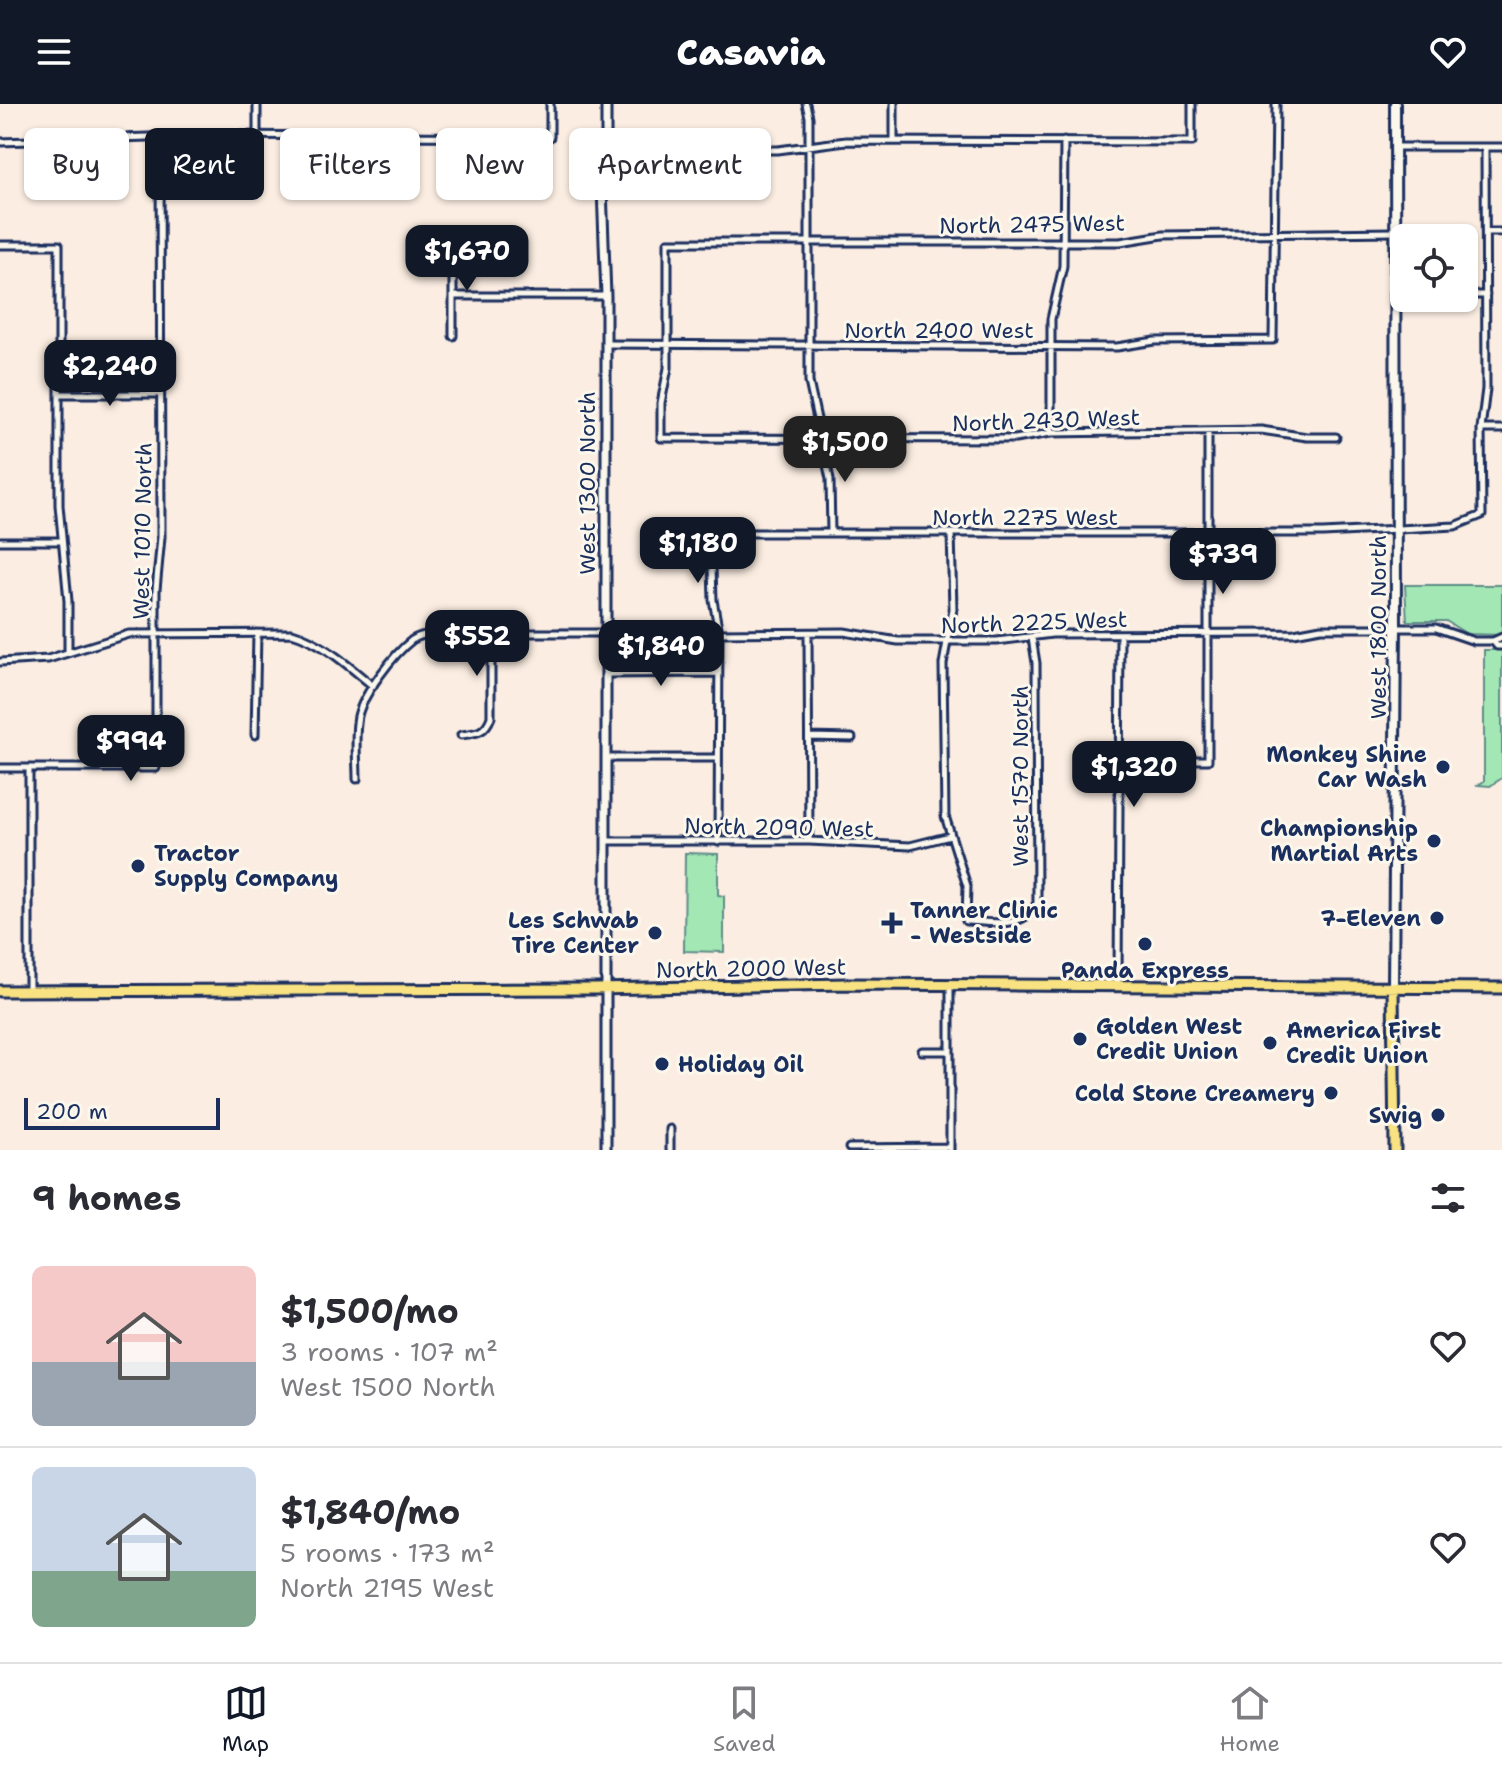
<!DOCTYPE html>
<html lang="en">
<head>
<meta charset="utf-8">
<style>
  body { margin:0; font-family:"Shantell Sans",sans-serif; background:#f2f2f3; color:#2b2b33; height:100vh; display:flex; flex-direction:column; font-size:30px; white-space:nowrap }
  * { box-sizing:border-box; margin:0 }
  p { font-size:26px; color:#7c7c81 }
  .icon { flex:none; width:44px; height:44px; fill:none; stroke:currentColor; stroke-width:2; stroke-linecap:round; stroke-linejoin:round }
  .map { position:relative; height:1046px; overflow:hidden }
  .side { display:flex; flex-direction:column; background:#fff; flex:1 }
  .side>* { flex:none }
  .banner { position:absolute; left:24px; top:24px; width:800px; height:72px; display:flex; gap:16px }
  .buttons { position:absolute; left:1390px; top:120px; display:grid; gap:16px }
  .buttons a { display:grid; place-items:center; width:88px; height:88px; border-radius:12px; background:#fff; box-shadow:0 2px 6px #0004; font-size:40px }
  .scale { position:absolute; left:24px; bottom:20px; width:196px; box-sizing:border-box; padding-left:8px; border:4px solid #1b2f5e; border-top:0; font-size:22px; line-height:28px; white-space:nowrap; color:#1b2f5e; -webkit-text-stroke:6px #fbf7ec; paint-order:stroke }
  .price { position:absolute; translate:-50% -68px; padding:0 18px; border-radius:16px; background:#111827; color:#fff; font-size:26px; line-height:52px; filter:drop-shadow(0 2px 4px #0008) }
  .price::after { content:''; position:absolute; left:50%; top:48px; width:24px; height:18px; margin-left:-12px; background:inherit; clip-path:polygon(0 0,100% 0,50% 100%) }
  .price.current { background:#222; color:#fff }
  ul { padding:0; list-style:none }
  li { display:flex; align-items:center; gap:24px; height:200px; padding:0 32px }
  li+li { border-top:2px solid #e1e1e2 }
  li span { display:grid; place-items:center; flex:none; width:224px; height:160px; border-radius:12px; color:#555 }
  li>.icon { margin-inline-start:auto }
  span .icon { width:96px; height:96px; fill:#fffc; stroke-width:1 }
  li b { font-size:34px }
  h2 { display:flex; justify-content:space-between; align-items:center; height:96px; padding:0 32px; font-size:34px }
  .pill { padding:0 28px; border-radius:12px; background:#fff; box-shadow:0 2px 6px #0004; font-size:28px; line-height:72px }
  .pill.current { background:#111827; color:#fff }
  header { display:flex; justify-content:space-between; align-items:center; height:104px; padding:0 32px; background:#111827; color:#fff; font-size:36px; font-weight:800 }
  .dock { display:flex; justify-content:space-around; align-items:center; height:112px; border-top:2px solid #e1e1e2; background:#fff; font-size:22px; color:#7c7c81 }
  .dock a { display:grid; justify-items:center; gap:4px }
  .dock .current { color:#111827 }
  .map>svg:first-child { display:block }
</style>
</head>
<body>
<header><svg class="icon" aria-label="menu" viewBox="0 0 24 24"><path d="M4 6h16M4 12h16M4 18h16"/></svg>Casavia<svg class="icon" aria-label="heart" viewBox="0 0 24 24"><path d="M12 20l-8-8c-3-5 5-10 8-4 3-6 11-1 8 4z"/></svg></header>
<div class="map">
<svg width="1502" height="1046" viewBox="0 0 1502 1046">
  <rect width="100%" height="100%" fill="#fbede1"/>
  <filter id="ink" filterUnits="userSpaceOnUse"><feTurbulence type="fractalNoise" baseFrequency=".0125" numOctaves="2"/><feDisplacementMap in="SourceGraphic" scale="16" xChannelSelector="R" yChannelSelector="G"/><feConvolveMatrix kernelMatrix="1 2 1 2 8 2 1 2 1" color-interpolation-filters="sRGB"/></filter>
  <g filter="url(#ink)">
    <path fill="#a3e8b4" stroke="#5f8c89" stroke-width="2" d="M1405 481H1502V531L1467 530 1446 517H1407Z
      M1484 546H1502V674L1490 682 1478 681 1484 677Z
      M685 749 718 750V791L724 792V848L684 847Z"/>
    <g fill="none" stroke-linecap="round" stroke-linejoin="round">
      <g stroke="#1b2f5e" stroke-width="11">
        <path id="minor" d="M257 0V32
          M806 0 809 13V278L830 375 831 429
          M894 37V0
          M0 38 207 31 550 33V0
          M1395 43H1502
          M606 46H778L846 37 1192 38V0
          M1486 128H1502
          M0 141H59V401L68 497V548
          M1464 191H1486
          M453 192H606
          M453 232V146
          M606 240 1117 243 1155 237 1273 236 1276 0
          M60 290H160
          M1481 325H1502
          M1051 329V215L1063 162 1064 37
          M1336 333H1307L1261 326 1051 329 1015 335 661 334V299L668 264V138H1120L1163 131 1394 128
          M657 429H1323L1455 422 1482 411 1481 325 1486 285 1485 43
          M951 429 953 505 943 560 945 712 967 782 966 817C992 818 1024 826 1037 799L1036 559 1032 534
          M711 430 713 496 719 529 718 738
          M0 437H62
          M719 529 844 528 898 537H997L1052 530 1294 529 1321 524H1436L1474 537H1493L1502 533
          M808 529 809 737
          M1493 537 1497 542H1502
          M0 558 48 555 129 530 292 529C323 538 348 562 373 582
          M606 570 717 569
          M255 631 257 529
          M461 631C477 629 485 629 491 613V528
          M809 633 852 634
          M606 654H718
          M1120 656H1208V327
          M0 664H156V486L161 433 160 34
          M29 664V887
          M357 675C357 655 354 632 358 612 363 590 394 550 412 536 419 531 428 530 436 529H605
          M606 737H809L910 742 950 732
          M950 880V1046
          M1118 880 1120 530
          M922 947H950
          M670 1025V1046
          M849 1044 950 1043"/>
      </g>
      <g stroke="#1b2f5e" stroke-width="13">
        <path id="tertiary" d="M606 0V46L602 84 606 192V1046"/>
      </g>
      <g stroke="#1b2f5e" stroke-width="14">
        <path id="secondary" d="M1393 883 1396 524 1395 0"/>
      </g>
      <g stroke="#1b2f5e" stroke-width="15">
        <path id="primary" d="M1393 883 1395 1046
          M0 887 595 885 847 880 1502 884"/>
      </g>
      <use href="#minor" stroke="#fbf7ec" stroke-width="5"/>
      <use href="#tertiary" stroke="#fbf7ec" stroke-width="7"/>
      <use href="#secondary" stroke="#fbf7ec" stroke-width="8"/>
      <use href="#primary" stroke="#f8e281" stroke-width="9"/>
    </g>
  </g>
  <g fill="#1b2f5e" stroke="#fbf7ec" stroke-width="3">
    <circle cx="1443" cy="663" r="8"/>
    <circle cx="1434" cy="737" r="8"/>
    <circle cx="138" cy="762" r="8"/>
    <circle cx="1437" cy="814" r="8"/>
    <path d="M888 807h8v8h8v8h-8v8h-8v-8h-8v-8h8z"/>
    <circle cx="655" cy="829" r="8"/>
    <circle cx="1145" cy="840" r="8"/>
    <circle cx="1080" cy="935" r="8"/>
    <circle cx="1270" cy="939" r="8"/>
    <circle cx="662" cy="960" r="8"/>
    <circle cx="1331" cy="989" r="8"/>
    <circle cx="1438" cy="1011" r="8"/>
  </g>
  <g text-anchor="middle" stroke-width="6" stroke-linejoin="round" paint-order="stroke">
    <g font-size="22" fill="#1b2f5e" stroke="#fbf7ec">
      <text transform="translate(1032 120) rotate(-1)" y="8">North 2475 West</text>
      <text x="939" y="234">North 2400 West</text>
      <text transform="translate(1046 316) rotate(-2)" y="8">North 2430 West</text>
      <text transform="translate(587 379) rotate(-90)" y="8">West 1300 North</text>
      <text x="1025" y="421">North 2275 West</text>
      <text transform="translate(142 427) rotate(-89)" y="8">West 1010 North</text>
      <text transform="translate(1034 518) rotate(-2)" y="8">North 2225 West</text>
      <text transform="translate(1378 523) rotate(-90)" y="8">West 1800 North</text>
      <text transform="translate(1020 672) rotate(-90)" y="8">West 1570 North</text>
      <text transform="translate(779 723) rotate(1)" y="8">North 2090 West</text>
      <text transform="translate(751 864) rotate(-1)" y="8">North 2000 West</text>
    </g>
    <g font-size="22" font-weight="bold" fill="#1b2f5e" stroke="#fbf7ec" text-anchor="end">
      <text x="1427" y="658">Monkey Shine<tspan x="1427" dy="25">Car Wash</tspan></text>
      <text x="1418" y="732">Championship<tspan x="1418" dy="25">Martial Arts</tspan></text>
      <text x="154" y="757" text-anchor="start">Tractor<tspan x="154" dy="25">Supply Company</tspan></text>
      <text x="910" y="814" text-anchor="start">Tanner Clinic<tspan x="910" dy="25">- Westside</tspan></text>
      <text x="1421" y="822">7-Eleven</text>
      <text x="639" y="824">Les Schwab<tspan x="639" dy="25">Tire Center</tspan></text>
      <text x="1145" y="874" text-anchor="middle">Panda Express</text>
      <text x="1096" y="930" text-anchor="start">Golden West<tspan x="1096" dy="25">Credit Union</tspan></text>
      <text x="1286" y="934" text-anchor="start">America First<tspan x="1286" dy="25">Credit Union</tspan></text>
      <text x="678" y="968" text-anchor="start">Holiday Oil</text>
      <text x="1315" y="997">Cold Stone Creamery</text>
      <text x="1422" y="1019">Swig</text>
    </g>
  </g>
</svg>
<div class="buttons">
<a><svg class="icon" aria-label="locate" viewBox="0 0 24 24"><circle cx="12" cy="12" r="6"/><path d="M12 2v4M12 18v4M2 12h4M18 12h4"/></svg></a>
</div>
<div class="scale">200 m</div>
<b class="price" style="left:467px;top:189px">$1,670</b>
<b class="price" style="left:110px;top:304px">$2,240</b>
<b class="price current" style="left:845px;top:380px">$1,500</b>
<b class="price" style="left:698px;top:481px">$1,180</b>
<b class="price" style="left:1223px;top:492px">$739</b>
<b class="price" style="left:477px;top:574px">$552</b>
<b class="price" style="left:661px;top:584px">$1,840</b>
<b class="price" style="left:131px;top:679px">$994</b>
<b class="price" style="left:1134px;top:705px">$1,320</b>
<div class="banner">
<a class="pill">Buy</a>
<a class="pill current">Rent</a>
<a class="pill">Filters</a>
<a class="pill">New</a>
<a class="pill">Apartment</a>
</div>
</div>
<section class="side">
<h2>9 homes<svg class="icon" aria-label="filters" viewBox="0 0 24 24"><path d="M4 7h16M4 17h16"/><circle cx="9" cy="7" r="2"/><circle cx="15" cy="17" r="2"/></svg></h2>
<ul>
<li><span style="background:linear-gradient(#f6c9c9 60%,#9aa5b1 0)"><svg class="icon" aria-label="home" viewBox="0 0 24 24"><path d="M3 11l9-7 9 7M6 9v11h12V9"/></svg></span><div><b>$1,500/mo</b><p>3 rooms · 107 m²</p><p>West 1500 North</p></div><svg class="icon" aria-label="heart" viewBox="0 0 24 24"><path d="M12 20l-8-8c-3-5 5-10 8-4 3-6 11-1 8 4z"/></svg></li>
<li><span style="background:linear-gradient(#c9d6e8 65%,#7fa58c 0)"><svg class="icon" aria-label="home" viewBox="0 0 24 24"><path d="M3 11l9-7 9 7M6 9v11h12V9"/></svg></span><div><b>$1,840/mo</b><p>5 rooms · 173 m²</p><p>North 2195 West</p></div><svg class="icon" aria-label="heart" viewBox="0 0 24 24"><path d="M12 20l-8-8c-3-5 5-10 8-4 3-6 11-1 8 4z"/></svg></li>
</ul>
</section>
<nav class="dock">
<a class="current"><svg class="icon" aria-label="map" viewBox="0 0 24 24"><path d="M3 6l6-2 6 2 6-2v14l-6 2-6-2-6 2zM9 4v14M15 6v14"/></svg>Map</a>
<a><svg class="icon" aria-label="saved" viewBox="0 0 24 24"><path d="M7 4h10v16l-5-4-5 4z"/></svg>Saved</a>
<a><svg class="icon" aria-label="home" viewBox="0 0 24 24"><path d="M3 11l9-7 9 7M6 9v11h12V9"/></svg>Home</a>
</nav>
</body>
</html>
